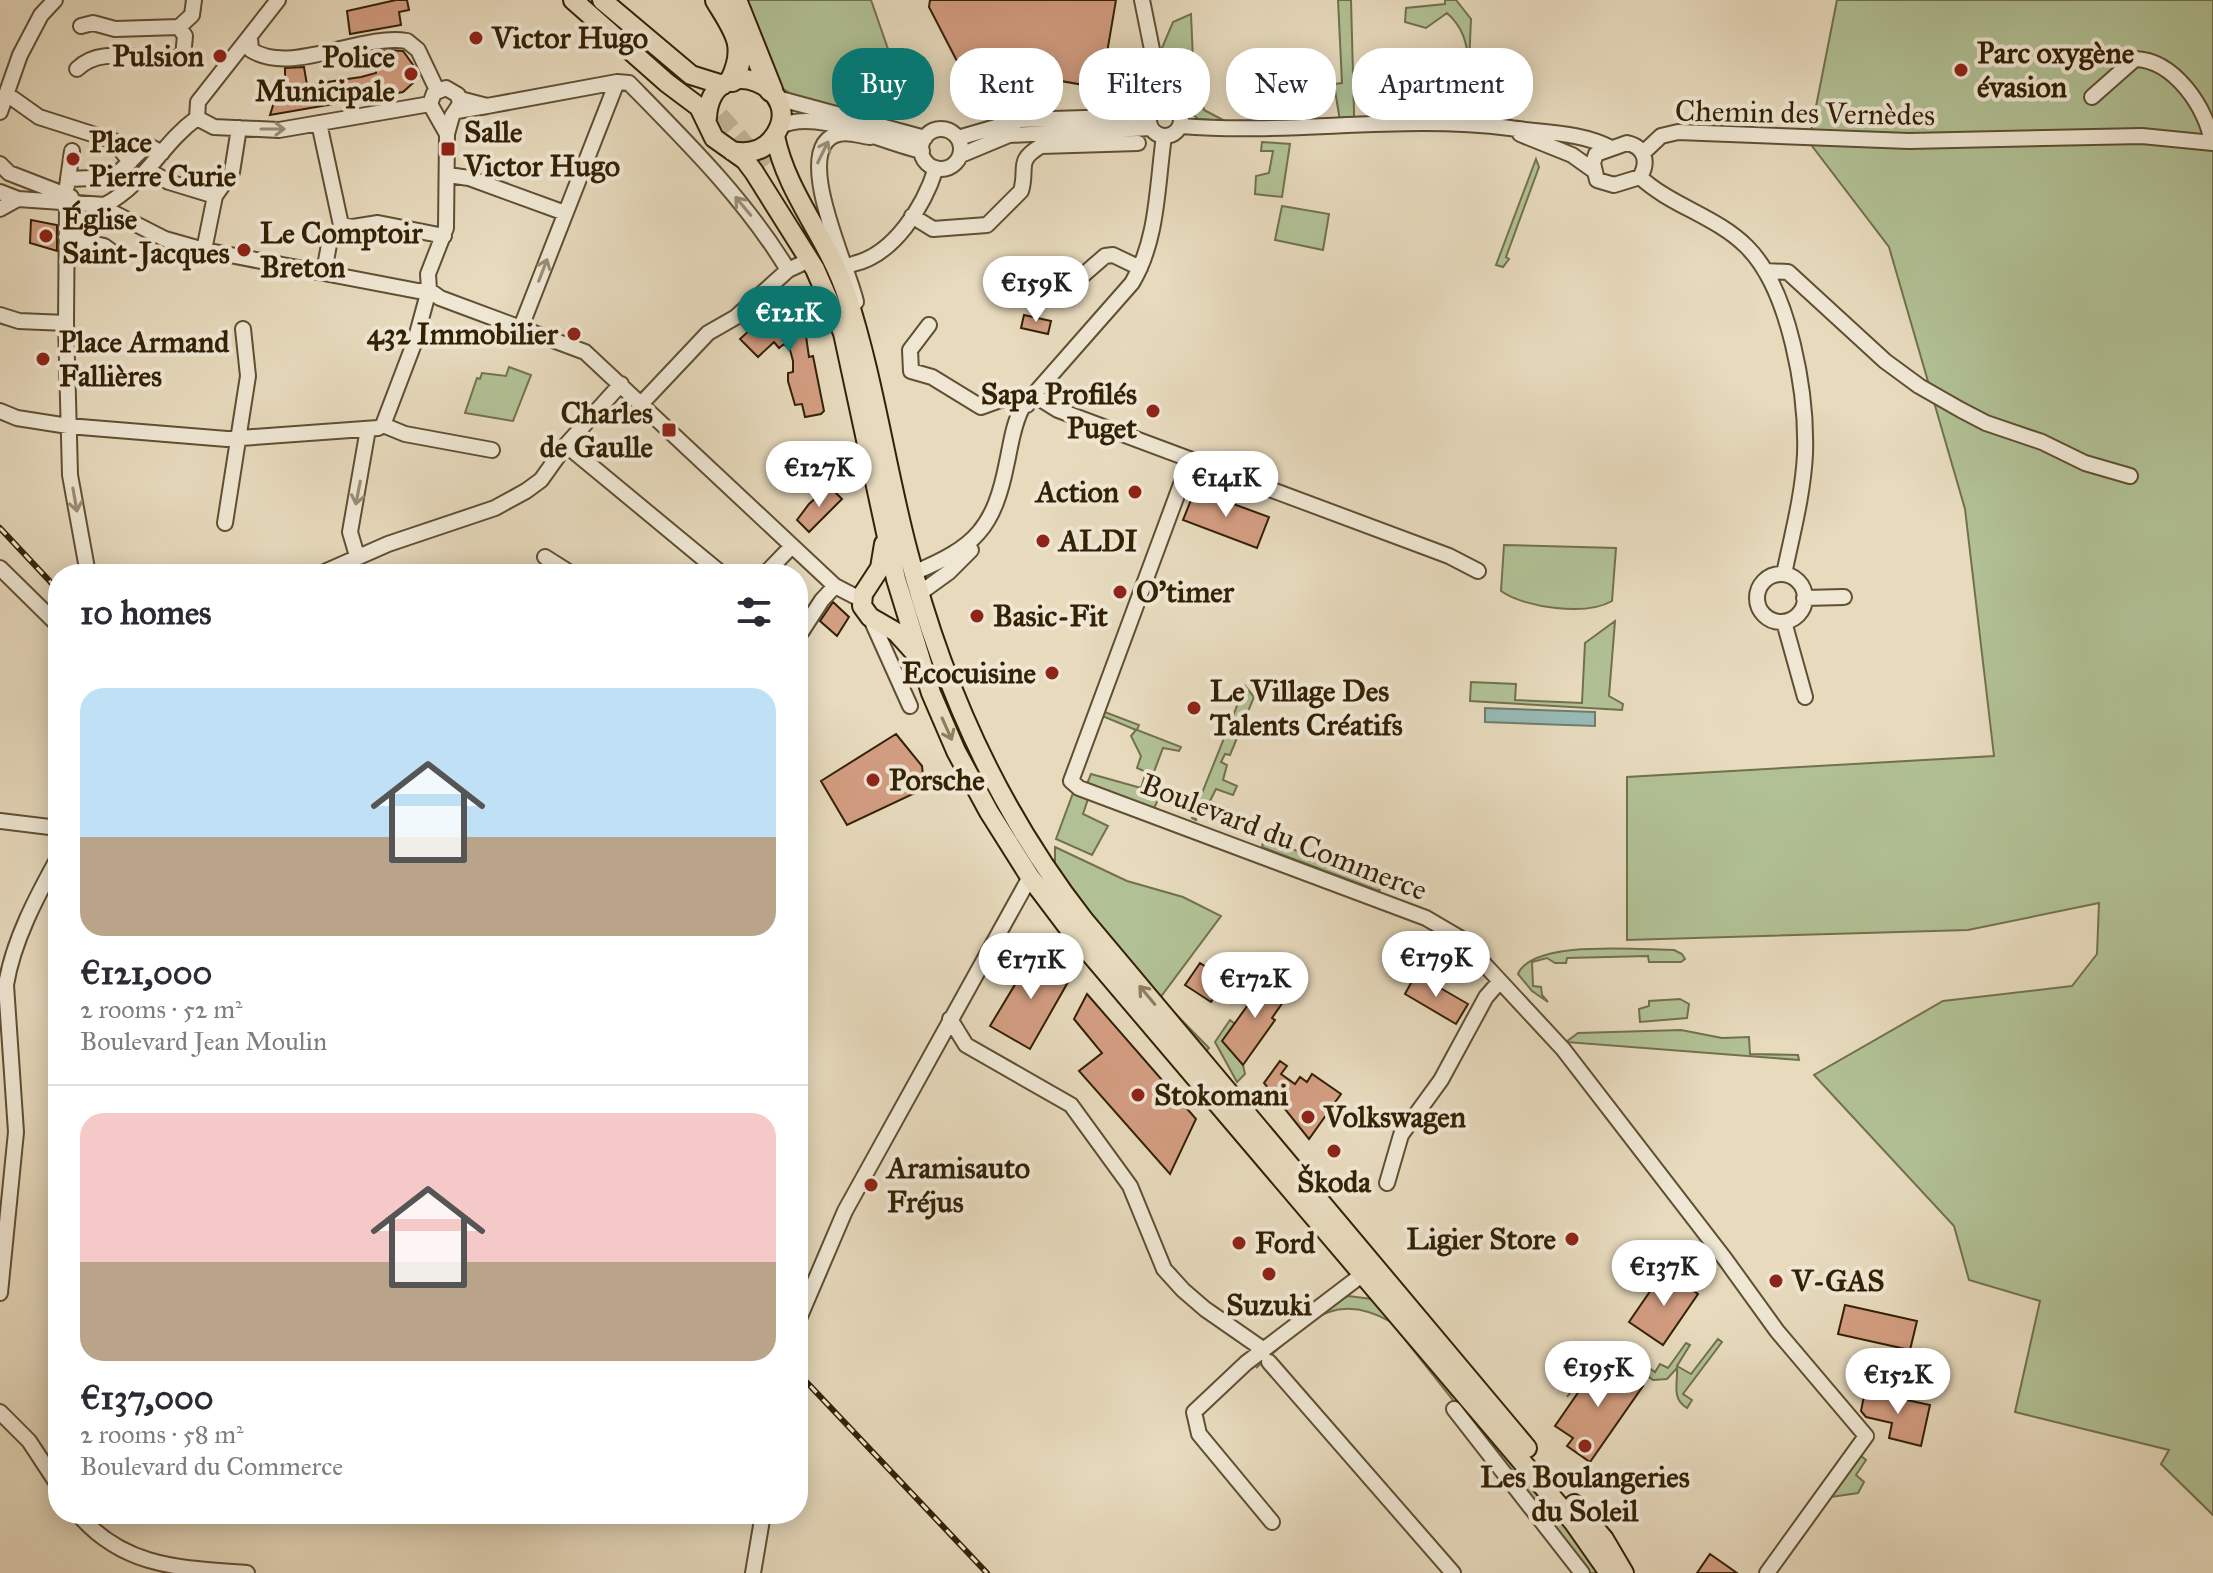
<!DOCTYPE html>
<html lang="en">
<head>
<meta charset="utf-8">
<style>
  body { margin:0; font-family:"IM FELL Great Primer",serif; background:#f7f7f7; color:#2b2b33; height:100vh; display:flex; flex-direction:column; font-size:30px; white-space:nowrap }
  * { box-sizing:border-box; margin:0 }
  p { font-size:26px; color:#7c7c81 }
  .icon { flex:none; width:44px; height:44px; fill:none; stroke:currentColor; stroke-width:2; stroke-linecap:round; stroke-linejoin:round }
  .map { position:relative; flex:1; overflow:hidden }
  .details { position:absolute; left:48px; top:564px; width:760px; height:960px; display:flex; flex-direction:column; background:#fff; border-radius:32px; box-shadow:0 4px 20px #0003 }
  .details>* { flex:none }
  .banner { position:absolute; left:832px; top:48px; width:760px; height:72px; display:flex; gap:16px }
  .price { position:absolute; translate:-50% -68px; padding:0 18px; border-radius:28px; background:#fff; color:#222; font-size:26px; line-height:52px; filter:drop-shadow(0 2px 4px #0008) }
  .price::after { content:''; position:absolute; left:50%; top:48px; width:24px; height:18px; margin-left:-12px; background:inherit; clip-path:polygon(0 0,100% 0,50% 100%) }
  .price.current { background:#0f766e; color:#fff }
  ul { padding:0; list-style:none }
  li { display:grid; align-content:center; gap:16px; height:424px; padding:0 32px }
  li+li { border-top:2px solid #e1e1e2 }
  li span { display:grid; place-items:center; height:248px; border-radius:24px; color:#555 }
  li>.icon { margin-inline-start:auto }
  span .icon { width:144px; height:144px; fill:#fffc; stroke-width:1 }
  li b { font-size:34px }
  h2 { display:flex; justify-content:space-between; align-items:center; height:96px; padding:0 32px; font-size:34px }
  .chip { padding:0 28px; border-radius:32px; background:#fff; box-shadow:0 4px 20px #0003; font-size:28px; line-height:72px }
  .chip.current { background:#0f766e; color:#fff }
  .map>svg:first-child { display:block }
</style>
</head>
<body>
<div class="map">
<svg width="2213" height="1573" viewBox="0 0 2213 1573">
  <rect width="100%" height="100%" fill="#e7dabd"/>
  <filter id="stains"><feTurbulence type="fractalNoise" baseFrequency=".0025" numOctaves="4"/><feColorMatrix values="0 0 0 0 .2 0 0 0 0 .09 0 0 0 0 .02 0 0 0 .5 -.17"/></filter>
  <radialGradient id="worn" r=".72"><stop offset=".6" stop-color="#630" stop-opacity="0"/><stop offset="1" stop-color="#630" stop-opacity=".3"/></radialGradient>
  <path fill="#b1c195" stroke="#72714c" stroke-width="2" d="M745 0H871L905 98 900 115 887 121C858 114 796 106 777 83Z
    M1338 0H1351L1354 111V119L1340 121 1334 84 1342 83Z
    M1445 0H1456L1471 19 1469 64C1467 43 1463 27 1447 13L1426 28 1405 22 1406 8 1445 4Z
    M1837 0H2213V1515L2161 1464 2169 1450 2015 1412 2040 1301 1969 1280 1954 1226 1814 1075 1943 1001 2072 986 2097 954 2099 903 1968 930 1627 940V777L1994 756 1965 509 1889 247 1809 142Z
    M1191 14 1193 60 1204 110 1225 121 1198 119 1172 95 1159 55 1173 22Z
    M1262 142 1290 144 1282 197 1255 194 1256 176 1269 173 1273 151H1261Z
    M1536 159 1539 167 1506 257 1509 259 1503 267 1496 265Z
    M1282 206 1329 214 1323 250 1275 240Z
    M509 367 531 375 513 421 465 413 477 378 480 379 482 373 506 376Z
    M1504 545 1616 548 1612 601C1586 616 1525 608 1501 591Z
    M1615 621 1609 696 1623 704 1622 710 1470 701 1471 682 1516 684 1515 700 1582 703 1585 643Z
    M1245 686 1254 697 1230 755 1225 754 1221 762 1227 765 1223 780 1237 786 1233 795 1216 789 1210 801 1227 808 1225 816 1210 811V802L1203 803 1196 820 1192 818Z
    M1102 711 1139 725 1137 730 1181 747 1179 751 1163 748 1147 790 1160 796 1154 808 1087 784 1091 774 1141 788 1146 772 1137 768 1141 756 1131 736 1136 730 1100 715Z
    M1073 793 1088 799 1083 814 1108 826 1092 855 1056 839Z
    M1264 838 1383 884 1379 891 1262 847Z
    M1055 847 1127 881 1183 897 1221 916 1160 998 1209 1048 1204 1053 1055 872Z
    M1674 950 1682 954 1685 959 1681 962H1649L1648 956 1567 958 1566 963H1555L1547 958 1532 962 1533 986 1541 987 1542 995 1548 1002 1532 991 1518 974C1533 939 1639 950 1674 950Z
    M1680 999 1689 1004 1687 1018 1640 1022 1639 1009 1649 1006V1001Z
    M1230 1020 1235 1024 1223 1041 1243 1065 1245 1074 1237 1082 1215 1042Z
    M1681 1030 1722 1038 1749 1037 1750 1054 1798 1055 1799 1060 1566 1042 1578 1033Z
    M1348 1296 1372 1299 1577 1538 1601 1573H1590L1391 1322C1328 1286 1303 1330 1256 1368L1326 1306Z
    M1718 1339 1722 1342 1683 1394 1692 1400 1687 1408C1671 1398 1678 1384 1677 1368L1667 1379 1653 1380 1607 1347 1567 1397 1605 1345H1616L1655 1372 1660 1364 1668 1368 1686 1343 1690 1345 1677 1366 1691 1374Z
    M1860 1455 1866 1460 1856 1475 1864 1482 1858 1493 1831 1497 1829 1496Z"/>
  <path fill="#97bab5" stroke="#6f7d6e" stroke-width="2" d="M1485 708 1595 712V726L1485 722Z"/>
  <path fill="#d39d81" stroke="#332104" stroke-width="2" d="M396 0H407L409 10 399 12 401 25 350 34 347 11Z
    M930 0H1116L1101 88 958 63 929 7Z
    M389 50 403 51 416 69 413 83 403 92 270 115 276 96 285 95V68L304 67 307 85 361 77 376 73 377 52Z
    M31 220 57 225V251L30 243Z
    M784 299 805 329 809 357 813 356 824 411 821 414 805 417 802 404 795 405 788 381V373L793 372V361L790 350 784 344 779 348 774 342 758 357 740 339Z
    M1024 315 1051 321 1048 334 1021 328Z
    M829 486 842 499 809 532 797 520 809 504Z
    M1195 490 1269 517 1257 548 1183 520Z
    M833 602 849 617 837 636 820 621Z
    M896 734 922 766 923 776 920 787 915 793 847 825 821 781Z
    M1034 953 1072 975 1030 1049 990 1026Z
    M1200 963 1226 980 1211 1002 1185 985Z
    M1416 974 1468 1004 1456 1024 1405 994Z
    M1268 977 1290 992 1272 1018 1275 1020 1243 1065 1222 1041Z
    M1087 994 1196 1119 1170 1174 1079 1071 1102 1053 1074 1019Z
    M1280 1061 1287 1066 1281 1074 1295 1084 1300 1077 1307 1082 1312 1074 1341 1094 1309 1139 1264 1083Z
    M1664 1271 1698 1294 1663 1345 1629 1322Z
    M1845 1305 1917 1321 1910 1350 1838 1334Z
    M1602 1358 1643 1386 1590 1462 1567 1446 1573 1438 1555 1426Z
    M1865 1391 1930 1405 1921 1446 1889 1438 1892 1423 1866 1417 1861 1411Z
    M1710 1554 1737 1573H1697Z"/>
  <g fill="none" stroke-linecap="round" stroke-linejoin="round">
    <path stroke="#c3b598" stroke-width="18" stroke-dasharray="18 9" stroke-linecap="butt" d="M702 95 765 167"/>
    <g stroke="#604f32" stroke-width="18">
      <path id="minor" d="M1142 0 1163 104
        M81 26 93 23 115 29 179 27 192 15 194 0
        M250 38 251 50C292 76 361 33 407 41L418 50 437 90
        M77 69C104 42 148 66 183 56L185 36 179 27
        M8 95 39 117 114 141 130 162
        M2092 97 2135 59C2174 60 2207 108 2212 143
        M777 98 925 138
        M1149 120a16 16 0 1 1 32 0a16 16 0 1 1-32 0Z
        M487 106 617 82 629 83C686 141 745 199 788 270
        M457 111 487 106 460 99
        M0 112 20 55 41 15 55 0
        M197 118 214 127 279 130 430 104
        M197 118 198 102 278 0
        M319 123 341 225 353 227 378 223 444 236
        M1181 126C1290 135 1401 114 1510 128 1544 133 1581 132 1611 148
        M779 127C815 107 883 143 922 151
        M921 149a20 20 0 1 1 40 0a20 20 0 1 1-40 0Z
        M1520 134 1572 155 1593 170
        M958 138 1020 120 1150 116
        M1627 143C1645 147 1649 162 1640 177L1614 185 1597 180 1593 163 1596 154Z
        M1643 153 1661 136 1678 132 1909 141 2142 136 2213 143
        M961 155 1009 135 1151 128
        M0 164 9 173 71 197
        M149 171 169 182 215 196
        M448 175 469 178 565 213
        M1640 177C1671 206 1716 216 1747 247 1790 290 1807 394 1805 454 1803 495 1792 535 1784 574
        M69 179 114 177 147 145 162 153
        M67 186 72 151
        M0 192 18 199 105 205
        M67 204 66 323 70 475 88 574
        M105 205 112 212 165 239 204 250 418 291 429 290 440 298 585 352 835 586 862 600
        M105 205C147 182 161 144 197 118
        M0 209 18 199
        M912 216 933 229 987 225 1021 191C1028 168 1015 161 1041 146L1138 143
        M66 237 104 246 115 254
        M204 250 215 196 232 172 239 128
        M853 264C894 255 924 206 936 168
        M1765 271 1788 272 1885 361 1919 386 1961 410 1986 423 2042 442 2085 463 2130 476
        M324 272 330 239
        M1045 299 1059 296 1105 256 1113 255 1140 268
        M856 302C850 270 788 145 839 134 848 131 861 136 870 137
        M0 315 19 321 66 323
        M929 325 910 350 911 371 932 377 981 407 1006 398 1027 405
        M521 327 617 82
        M1034 395 1058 410 1449 556 1478 571
        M641 404 708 333 736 317 788 270 801 264
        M0 411 17 418 68 426 227 439 378 428 383 425 405 434 492 450
        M383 425 415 341 429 290 428 274 446 228 447 134 452 116 460 104 458 95 446 88 434 93 430 104 447 134
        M566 445 722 574
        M1190 460 1071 781 1079 788 1426 918 1460 938 1563 1049 1725 1259 1777 1331 1866 1436 1767 1573
        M225 523 248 376 243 329
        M357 556 350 532 368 429
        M545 557 572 574
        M0 568 58 625
        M913 573C976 547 994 528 1007 462 1011 444 1013 425 1022 408L1132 283C1158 240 1157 185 1164 136
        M320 574 388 544 495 508 526 491 541 480 566 445 621 384
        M765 574 792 546
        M1757 598a24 24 0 1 1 48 0a24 24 0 1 1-48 0Z
        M920 593 949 572 971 550
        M1804 598 1844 597
        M870 617 910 706
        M1784 622 1805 697
        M798 637 822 600 835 586
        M0 821 58 828
        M950 1019 966 1045 1071 1105 1130 1186 1164 1269 1183 1290 1205 1309 1264 1350
        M1387 1183 1401 1135 1441 1080 1486 997 1500 981
        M0 1293 16 1132 6 985C13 941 37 896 58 858
        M798 1321 845 1211 1030 877
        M1269 1362 1453 1573
        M1454 1409 1582 1573
        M0 1412 29 1441 58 1485
        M78 1514C124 1568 181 1568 247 1573
        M1272 1522 1199 1434 1194 1412 1246 1363 1363 1274
        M753 1573 763 1514"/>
    </g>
    <g stroke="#332104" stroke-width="22">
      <path id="major" d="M573 0 667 83 699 107 714 138 745 160 754 172 815 269 843 333 896 579 931 693 956 751 989 812 1030 877 1070 930 1574 1523 1609 1573
        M602 0 691 75 723 85
        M707 118C711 45 813 88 772 139 762 152 747 154 732 151
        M775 136C787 195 829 239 847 296 873 376 885 462 906 544 940 680 997 809 1084 920L1527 1448
        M884 544 880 568 863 594 862 606 870 617 896 632 914 652
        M1574 1504 1604 1539 1624 1573"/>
    </g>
    <g stroke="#332104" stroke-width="26">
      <path id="highway" d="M717 0C735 30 749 45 732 80
        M735 0 771 90"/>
    </g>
    <use href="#minor" stroke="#efe7d4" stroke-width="14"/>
    <use href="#major" stroke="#e7dabd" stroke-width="18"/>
    <use href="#highway" stroke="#e7dabd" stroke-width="22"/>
    <g stroke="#332104" stroke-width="6">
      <path id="rail" d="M0 528 58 590
        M798 1373 987 1573"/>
    </g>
    <use href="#rail" stroke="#efe7d4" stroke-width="3" stroke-dasharray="9" stroke-linecap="butt"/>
  </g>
  <defs><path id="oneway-shaft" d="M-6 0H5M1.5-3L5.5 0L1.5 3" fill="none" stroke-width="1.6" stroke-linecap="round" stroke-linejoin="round" transform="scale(2)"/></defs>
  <g stroke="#9a8e76">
    <use href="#oneway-shaft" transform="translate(273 129)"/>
    <use href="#oneway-shaft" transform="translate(823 152) rotate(-64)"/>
    <use href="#oneway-shaft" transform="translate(743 206) rotate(-130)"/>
    <use href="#oneway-shaft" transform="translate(543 270) rotate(-69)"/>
    <use href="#oneway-shaft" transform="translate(358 493) rotate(101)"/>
    <use href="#oneway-shaft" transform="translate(75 500) rotate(80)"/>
  </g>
  <g stroke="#8d7e60">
    <use href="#oneway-shaft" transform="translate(947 729) rotate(66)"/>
    <use href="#oneway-shaft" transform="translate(1147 995) rotate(-130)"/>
  </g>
  <g fill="#8f2418" stroke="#efe7d4" stroke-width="3">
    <circle cx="476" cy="38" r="8"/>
    <circle cx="220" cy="56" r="8"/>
    <circle cx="1961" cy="70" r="8"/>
    <circle cx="411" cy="74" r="8"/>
    <rect x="440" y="141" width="16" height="16" rx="4"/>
    <circle cx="73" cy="159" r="8"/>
    <circle cx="46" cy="236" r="8"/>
    <circle cx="244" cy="250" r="8"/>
    <circle cx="574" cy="334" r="8"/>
    <circle cx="43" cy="359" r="8"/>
    <circle cx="1153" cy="411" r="8"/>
    <rect x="661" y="422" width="16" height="16" rx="4"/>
    <circle cx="1135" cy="492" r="8"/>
    <circle cx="1043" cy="541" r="8"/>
    <circle cx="1120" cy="592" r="8"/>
    <circle cx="977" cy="616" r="8"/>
    <circle cx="1052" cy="673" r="8"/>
    <circle cx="1194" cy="708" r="8"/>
    <circle cx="873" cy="780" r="8"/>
    <circle cx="1138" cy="1095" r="8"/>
    <circle cx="1308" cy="1117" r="8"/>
    <circle cx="1334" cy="1151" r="8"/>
    <circle cx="871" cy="1185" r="8"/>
    <circle cx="1572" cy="1239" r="8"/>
    <circle cx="1239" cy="1243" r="8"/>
    <circle cx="1269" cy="1274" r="8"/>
    <circle cx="1776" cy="1281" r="8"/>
    <circle cx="1585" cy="1446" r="8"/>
  </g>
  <g text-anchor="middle" stroke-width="8" stroke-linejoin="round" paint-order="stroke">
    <g font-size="30" font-weight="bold" fill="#332104" stroke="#efe7d4" text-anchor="start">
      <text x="492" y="48">Victor Hugo</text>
      <text x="1977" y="63">Parc oxygène<tspan x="1977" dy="34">évasion</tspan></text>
      <text x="204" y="66" text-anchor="end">Pulsion</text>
      <text x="395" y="67" text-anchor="end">Police<tspan x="395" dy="34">Municipale</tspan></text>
      <text x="464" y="142">Salle<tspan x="464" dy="34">Victor Hugo</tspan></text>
      <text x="89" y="152">Place<tspan x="89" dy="34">Pierre Curie</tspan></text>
      <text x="62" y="229">Église<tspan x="62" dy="34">Saint-Jacques</tspan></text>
      <text x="260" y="243">Le Comptoir<tspan x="260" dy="34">Breton</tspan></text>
      <text x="558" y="344" text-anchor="end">432 Immobilier</text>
      <text x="59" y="352">Place Armand<tspan x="59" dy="34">Fallières</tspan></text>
      <text x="1137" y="404" text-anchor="end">Sapa Profilés<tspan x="1137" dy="34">Puget</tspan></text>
      <text x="653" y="423" text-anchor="end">Charles<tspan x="653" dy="34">de Gaulle</tspan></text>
      <text x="1119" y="502" text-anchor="end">Action</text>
      <text x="1059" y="551">ALDI</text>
      <text x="1136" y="602">O'timer</text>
      <text x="993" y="626">Basic-Fit</text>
      <text x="1036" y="683" text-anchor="end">Ecocuisine</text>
      <text x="1210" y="701">Le Village Des<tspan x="1210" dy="34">Talents Créatifs</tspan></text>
      <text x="889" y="790">Porsche</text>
      <text x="1154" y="1105">Stokomani</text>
      <text x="1324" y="1127">Volkswagen</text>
      <text x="887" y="1178">Aramisauto<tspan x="887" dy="34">Fréjus</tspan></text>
      <text x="1334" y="1192" text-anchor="middle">Škoda</text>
      <text x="1556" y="1249" text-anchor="end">Ligier Store</text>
      <text x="1255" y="1253">Ford</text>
      <text x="1792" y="1291">V-GAS</text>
      <text x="1269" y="1315" text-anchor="middle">Suzuki</text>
      <text x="1585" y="1487" text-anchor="middle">Les Boulangeries<tspan x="1585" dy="34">du Soleil</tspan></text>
    </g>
    <g font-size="30" fill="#332104" stroke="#efe7d4">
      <text transform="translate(1805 113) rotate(1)" y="10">Chemin des Vernèdes</text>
      <text transform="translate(1284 837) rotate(21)" y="10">Boulevard du Commerce</text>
    </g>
  </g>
  <rect width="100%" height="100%" filter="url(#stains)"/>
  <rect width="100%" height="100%" fill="url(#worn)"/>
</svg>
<b class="price" style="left:1036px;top:324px">€159K</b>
<b class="price current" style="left:789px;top:354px">€121K</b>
<b class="price" style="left:819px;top:509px">€127K</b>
<b class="price" style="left:1226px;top:519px">€141K</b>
<b class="price" style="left:1436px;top:999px">€179K</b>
<b class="price" style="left:1031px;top:1001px">€171K</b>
<b class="price" style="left:1255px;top:1020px">€172K</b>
<b class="price" style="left:1664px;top:1308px">€137K</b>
<b class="price" style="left:1598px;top:1409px">€195K</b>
<b class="price" style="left:1898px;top:1416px">€152K</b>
<div class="banner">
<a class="chip current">Buy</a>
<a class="chip">Rent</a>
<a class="chip">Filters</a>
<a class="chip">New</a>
<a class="chip">Apartment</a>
</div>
<section class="details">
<h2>10 homes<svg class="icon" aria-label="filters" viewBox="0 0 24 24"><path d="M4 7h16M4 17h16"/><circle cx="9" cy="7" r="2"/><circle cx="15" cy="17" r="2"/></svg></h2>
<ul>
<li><span style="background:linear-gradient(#bfe0f5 60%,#b9a48a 0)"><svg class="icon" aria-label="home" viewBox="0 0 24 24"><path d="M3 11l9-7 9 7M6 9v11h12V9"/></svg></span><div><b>€121,000</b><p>2 rooms · 52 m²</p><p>Boulevard Jean Moulin</p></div></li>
<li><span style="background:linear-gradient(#f6c9c9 60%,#b9a48a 0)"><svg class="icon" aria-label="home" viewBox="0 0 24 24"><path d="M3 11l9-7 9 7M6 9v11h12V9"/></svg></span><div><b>€137,000</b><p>2 rooms · 58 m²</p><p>Boulevard du Commerce</p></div></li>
</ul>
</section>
</div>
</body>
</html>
